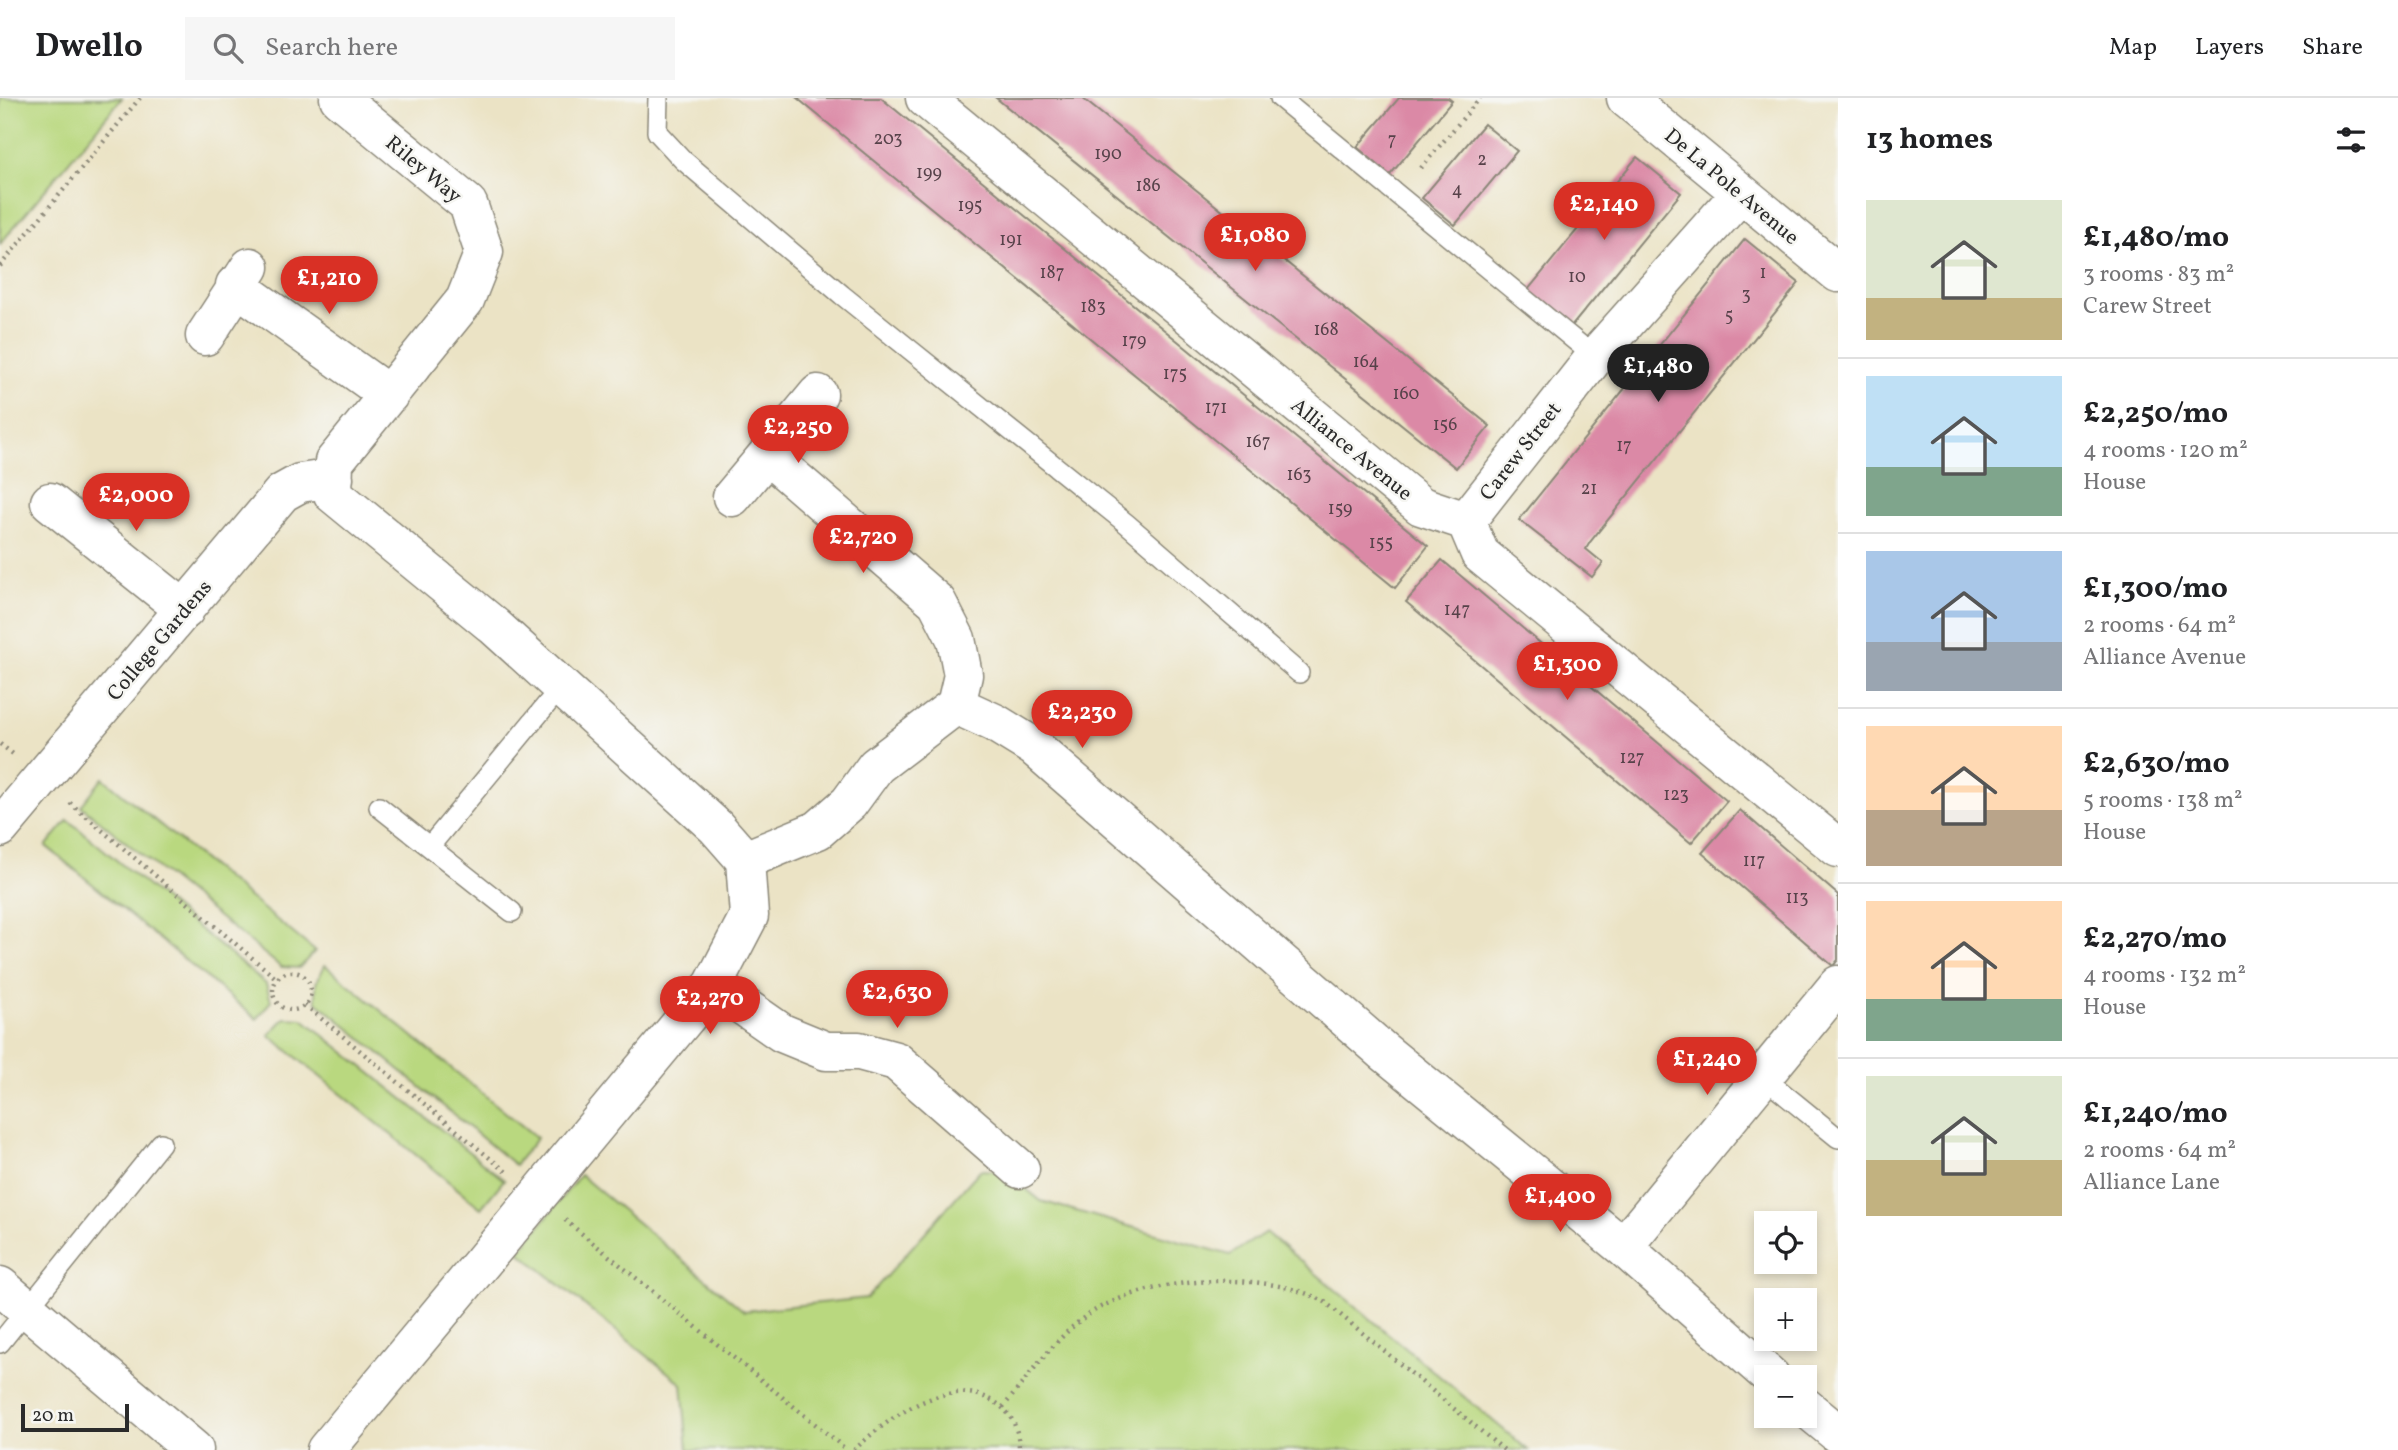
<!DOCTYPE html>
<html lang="en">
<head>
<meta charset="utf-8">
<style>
  body { margin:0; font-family:Vollkorn,serif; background:#f6f6f6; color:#202124; height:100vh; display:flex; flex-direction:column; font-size:26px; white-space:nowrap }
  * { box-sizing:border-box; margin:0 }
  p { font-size:23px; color:#757577 }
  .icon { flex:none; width:38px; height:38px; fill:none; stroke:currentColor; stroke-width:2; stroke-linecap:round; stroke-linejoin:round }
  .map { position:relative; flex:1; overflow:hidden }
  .details { display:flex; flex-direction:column; background:#fff; width:560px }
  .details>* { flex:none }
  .fabs { position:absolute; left:1754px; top:1113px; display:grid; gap:14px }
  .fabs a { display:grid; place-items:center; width:63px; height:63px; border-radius:0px; background:#fff; box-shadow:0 4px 10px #0003; font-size:35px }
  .scale { position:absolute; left:21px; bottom:18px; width:108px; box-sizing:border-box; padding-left:7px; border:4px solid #2b2b2b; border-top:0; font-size:19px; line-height:24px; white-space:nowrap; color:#2b2b2b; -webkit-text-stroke:5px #f6f6f2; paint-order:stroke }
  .price { position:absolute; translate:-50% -60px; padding:0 16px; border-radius:24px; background:#d93025; color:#fff; font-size:23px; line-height:46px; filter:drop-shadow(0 2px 4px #0008) }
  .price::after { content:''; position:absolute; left:50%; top:42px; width:21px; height:16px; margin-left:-10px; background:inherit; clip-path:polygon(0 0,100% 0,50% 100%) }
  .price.on { background:#222; color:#fff }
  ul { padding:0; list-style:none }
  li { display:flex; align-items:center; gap:21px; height:175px; padding:0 28px }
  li+li { border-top:2px solid #e0e0e0 }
  li span { display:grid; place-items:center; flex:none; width:196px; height:140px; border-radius:0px; color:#555 }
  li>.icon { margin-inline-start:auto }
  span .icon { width:84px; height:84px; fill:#fffc; stroke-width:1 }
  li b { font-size:30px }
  h2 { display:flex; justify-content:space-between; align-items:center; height:84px; padding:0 28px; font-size:30px }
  header { display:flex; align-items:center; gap:42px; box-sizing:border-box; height:98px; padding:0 35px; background:#fff; border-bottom:2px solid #e0e0e0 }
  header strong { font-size:33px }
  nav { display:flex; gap:38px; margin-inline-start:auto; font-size:24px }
  .search { width:490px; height:63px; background:#f6f6f6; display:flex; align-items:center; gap:18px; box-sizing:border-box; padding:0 24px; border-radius:0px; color:#757577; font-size:26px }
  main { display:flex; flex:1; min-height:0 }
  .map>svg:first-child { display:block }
</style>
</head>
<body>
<header>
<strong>Dwello</strong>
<div class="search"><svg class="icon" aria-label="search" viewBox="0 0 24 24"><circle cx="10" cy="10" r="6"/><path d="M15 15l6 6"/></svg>Search here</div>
<nav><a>Map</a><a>Layers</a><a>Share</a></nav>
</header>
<main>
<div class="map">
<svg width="1838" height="1352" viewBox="0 0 1838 1352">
  <rect width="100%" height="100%" fill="#f6f6f2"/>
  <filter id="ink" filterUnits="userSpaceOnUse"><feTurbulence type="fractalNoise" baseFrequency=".0143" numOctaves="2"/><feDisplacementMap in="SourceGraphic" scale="14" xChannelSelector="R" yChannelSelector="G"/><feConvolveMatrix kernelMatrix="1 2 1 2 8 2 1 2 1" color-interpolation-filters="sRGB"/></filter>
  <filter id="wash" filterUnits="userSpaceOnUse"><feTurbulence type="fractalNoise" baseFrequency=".00686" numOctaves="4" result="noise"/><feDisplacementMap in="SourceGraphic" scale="28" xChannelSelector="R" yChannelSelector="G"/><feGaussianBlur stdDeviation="1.57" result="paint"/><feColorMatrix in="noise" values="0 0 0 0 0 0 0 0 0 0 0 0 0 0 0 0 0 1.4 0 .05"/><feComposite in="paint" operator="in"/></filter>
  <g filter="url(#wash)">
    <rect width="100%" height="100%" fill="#ebe3c5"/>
    <path fill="#b9d87f" stroke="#728255" stroke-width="2" d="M0 0H122L0 146Z
      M103 680 315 853 299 870 281 869 81 708Z
      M68 722 266 886 271 903 257 921 46 748Z
      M325 867 537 1040 515 1067 316 903V885Z
      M285 920 303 921 504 1082 481 1110 269 937Z
      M980 1072 1004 1073 1041 1103 1230 1157 1266 1134 1528 1352H688L682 1286 519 1154 580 1077 744 1213 867 1200Z"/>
    <g id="blocks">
      <path fill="#db89a6" d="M797 0H881L1428 448 1395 490Z
        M996 0H1082L1490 328 1456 370Z
        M1399 0H1448L1452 3 1390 77 1357 49Z
        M1484 26 1517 53 1455 127 1422 100Z
        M1637 59 1681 95 1571 229 1527 193Z
        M1745 141 1799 185 1590 444 1586 451 1603 465 1592 479 1519 422Z
        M1442 462 1727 703 1691 745 1406 504Z
        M1740 712 1838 797V862L1833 868 1702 755Z"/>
    </g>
  </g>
  <g filter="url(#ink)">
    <use href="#blocks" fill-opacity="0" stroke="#8b8778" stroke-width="2"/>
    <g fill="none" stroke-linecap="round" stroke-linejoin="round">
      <g stroke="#8b8778" stroke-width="22">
        <path id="service" d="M658 0 657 34 683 62 842 197 1127 426 1299 575
          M1280 0 1595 259
          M379 709 512 814
          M430 748 561 589
          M1763 979 1838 1040
          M0 1245 161 1045"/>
      </g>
      <g stroke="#8b8778" stroke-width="41">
        <path id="minor" d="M925 0 1421 408 1466 423 1480 456 1838 750
          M1626 0 1838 175
          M235 187 389 297
          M205 238 250 169
          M767 357 937 504 956 541 963 577 956 607
          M732 399 818 296
          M50 404 185 512
          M1466 423 1595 259 1741 95
          M0 730 282 395 300 385 334 380
          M745 762 818 732 849 705 876 668 956 607 995 625 1034 649 1383 953 1623 1149 1771 1279
          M713 887 782 935 826 953H859L896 963 1020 1071
          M1623 1149 1838 887
          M0 1188 194 1352
          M1804 1308 1838 1336
          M326 1352 713 887 749 818 745 762 716 729 494 528 333 396 334 364 465 202 484 154 468 106 339 0"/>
      </g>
      <path stroke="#8b8778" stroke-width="4.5" stroke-dasharray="2 5" stroke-linecap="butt" d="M1421 70 1480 0
        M0 168 140 0
        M0 646 13 656
        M70 705 277 881
        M273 893a19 19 0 1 1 38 0a19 19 0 1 1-38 0Z
        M305 907 509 1076
        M565 1122 847 1352
        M1003 1309C1028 1280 1052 1244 1082 1221 1138 1178 1265 1170 1325 1204L1504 1352
        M854 1352C887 1321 946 1276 993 1303 1012 1314 1019 1331 1019 1352"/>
      <use href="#service" stroke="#fff" stroke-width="19"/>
      <use href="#minor" stroke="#fff" stroke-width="38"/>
    </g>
  </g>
  <g text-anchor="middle" stroke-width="5" stroke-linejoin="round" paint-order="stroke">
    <g font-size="18" fill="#57424a">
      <text x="888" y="46">203</text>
      <text x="1392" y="47">7</text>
      <text x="1108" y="61">190</text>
      <text x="1482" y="67">2</text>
      <text x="929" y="80">199</text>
      <text x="1148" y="93">186</text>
      <text x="1457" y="97">4</text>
      <text x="970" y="113">195</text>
      <text x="1011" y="147">191</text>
      <text x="1052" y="180">187</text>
      <text x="1763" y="180">1</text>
      <text x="1577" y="184">10</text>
      <text x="1746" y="202">3</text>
      <text x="1093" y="214">183</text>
      <text x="1729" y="223">5</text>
      <text x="1326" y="237">168</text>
      <text x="1134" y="248">179</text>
      <text x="1366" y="269">164</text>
      <text x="1175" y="281">175</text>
      <text x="1406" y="301">160</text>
      <text x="1216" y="315">171</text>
      <text x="1445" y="332">156</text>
      <text x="1258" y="349">167</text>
      <text x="1624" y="353">17</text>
      <text x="1299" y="382">163</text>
      <text x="1589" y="396">21</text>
      <text x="1340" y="416">159</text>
      <text x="1381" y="450">155</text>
      <text x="1457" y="517">147</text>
      <text x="1632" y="665">127</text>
      <text x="1676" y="702">123</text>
      <text x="1754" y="768">117</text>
      <text x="1797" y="805">113</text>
    </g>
    <g font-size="21" fill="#2b2b2b" stroke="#f6f6f2">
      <text transform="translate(424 71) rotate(40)" y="7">Riley Way</text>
      <text transform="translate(1732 88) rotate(40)" y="7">De La Pole Avenue</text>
      <text transform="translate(1352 351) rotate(39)" y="7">Alliance Avenue</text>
      <text transform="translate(1520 353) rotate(-52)" y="7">Carew Street</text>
      <text transform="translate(159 542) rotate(-50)" y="7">College Gardens</text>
    </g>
  </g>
</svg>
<div class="fabs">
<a><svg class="icon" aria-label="locate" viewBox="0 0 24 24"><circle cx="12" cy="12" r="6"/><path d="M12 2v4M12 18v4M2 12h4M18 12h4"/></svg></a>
<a>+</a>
<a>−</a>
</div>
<div class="scale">20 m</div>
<b class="price" style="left:1604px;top:144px">£2,140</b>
<b class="price" style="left:1255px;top:175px">£1,080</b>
<b class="price" style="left:329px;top:218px">£1,210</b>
<b class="price on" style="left:1658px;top:306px">£1,480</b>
<b class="price" style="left:798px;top:367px">£2,250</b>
<b class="price" style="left:136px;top:435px">£2,000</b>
<b class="price" style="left:863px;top:477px">£2,720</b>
<b class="price" style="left:1567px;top:604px">£1,300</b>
<b class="price" style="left:1082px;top:652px">£2,230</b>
<b class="price" style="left:897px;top:932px">£2,630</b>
<b class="price" style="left:710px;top:938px">£2,270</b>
<b class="price" style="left:1707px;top:999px">£1,240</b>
<b class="price" style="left:1560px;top:1136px">£1,400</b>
</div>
<section class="details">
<h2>13 homes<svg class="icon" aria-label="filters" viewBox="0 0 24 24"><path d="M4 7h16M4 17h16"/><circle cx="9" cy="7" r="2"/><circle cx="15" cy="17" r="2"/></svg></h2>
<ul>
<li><span style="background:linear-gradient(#dfe7d0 70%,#c2b280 0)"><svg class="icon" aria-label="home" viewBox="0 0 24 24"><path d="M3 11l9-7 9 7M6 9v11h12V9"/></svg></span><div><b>£1,480/mo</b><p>3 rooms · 83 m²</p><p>Carew Street</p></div></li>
<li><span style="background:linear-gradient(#bfe0f5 65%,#7fa58c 0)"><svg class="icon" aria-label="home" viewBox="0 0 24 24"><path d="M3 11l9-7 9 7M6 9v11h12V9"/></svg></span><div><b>£2,250/mo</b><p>4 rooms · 120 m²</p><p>House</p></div></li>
<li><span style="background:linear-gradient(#a9c7e8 65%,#9aa5b1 0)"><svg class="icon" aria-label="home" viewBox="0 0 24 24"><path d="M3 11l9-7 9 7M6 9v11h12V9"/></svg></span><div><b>£1,300/mo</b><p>2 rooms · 64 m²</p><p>Alliance Avenue</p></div></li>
<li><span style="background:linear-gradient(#ffd9b3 60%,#b9a48a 0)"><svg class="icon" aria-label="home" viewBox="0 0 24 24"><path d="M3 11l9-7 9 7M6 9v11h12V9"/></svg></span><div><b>£2,630/mo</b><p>5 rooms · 138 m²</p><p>House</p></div></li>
<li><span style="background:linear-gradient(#ffd9b3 70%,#7fa58c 0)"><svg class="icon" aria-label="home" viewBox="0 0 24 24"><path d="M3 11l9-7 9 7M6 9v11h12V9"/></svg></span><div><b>£2,270/mo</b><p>4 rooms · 132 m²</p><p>House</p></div></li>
<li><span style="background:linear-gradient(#dfe7d0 60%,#c2b280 0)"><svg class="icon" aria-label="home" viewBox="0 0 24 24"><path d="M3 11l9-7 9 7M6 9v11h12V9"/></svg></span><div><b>£1,240/mo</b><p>2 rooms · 64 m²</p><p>Alliance Lane</p></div></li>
</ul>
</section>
</main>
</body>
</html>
